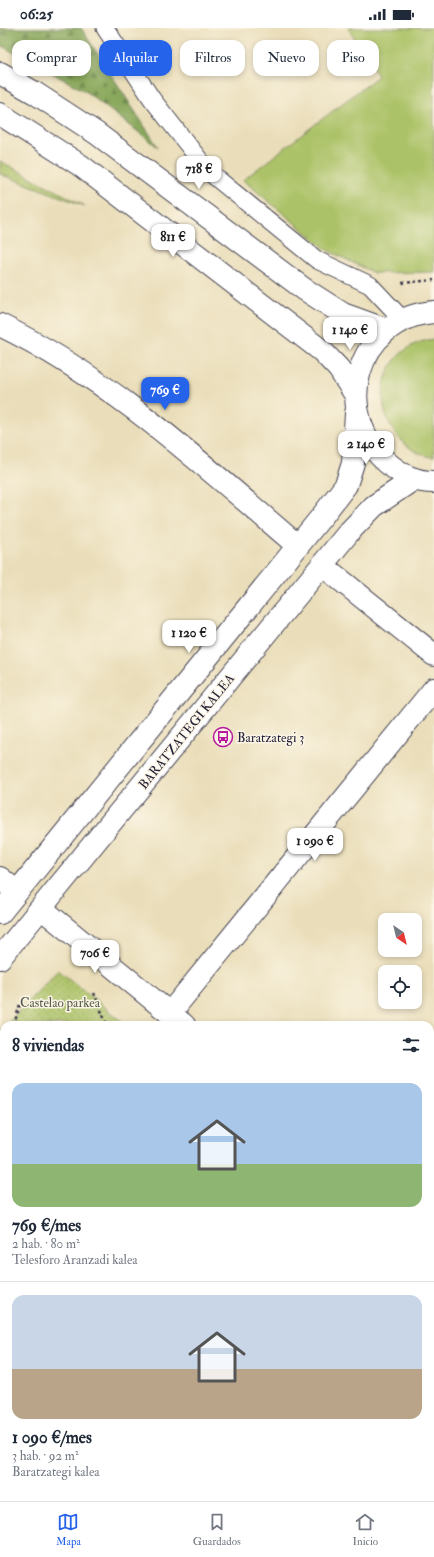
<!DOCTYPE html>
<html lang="es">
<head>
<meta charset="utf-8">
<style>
  body { margin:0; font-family:"IM FELL Double Pica",serif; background:#f6f6f7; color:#1f2937; height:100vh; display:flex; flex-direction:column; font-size:15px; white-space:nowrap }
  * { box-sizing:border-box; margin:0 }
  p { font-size:13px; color:#747a83 }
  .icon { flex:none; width:22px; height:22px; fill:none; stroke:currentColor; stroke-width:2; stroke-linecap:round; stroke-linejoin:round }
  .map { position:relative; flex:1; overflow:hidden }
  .sheet { position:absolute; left:0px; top:993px; width:434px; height:480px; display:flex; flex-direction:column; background:#fff; border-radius:12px 12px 0 0; box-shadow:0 2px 6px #0003 }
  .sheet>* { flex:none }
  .hud { position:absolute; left:12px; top:12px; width:410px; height:36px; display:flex; gap:8px }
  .needle { width:26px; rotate:145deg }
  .fabs { position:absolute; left:378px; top:885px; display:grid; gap:8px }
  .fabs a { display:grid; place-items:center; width:44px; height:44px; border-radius:8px; background:#fff; box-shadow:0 2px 6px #0003; font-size:20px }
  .price { position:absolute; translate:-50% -34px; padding:0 9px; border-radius:8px; background:#fff; color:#222; font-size:13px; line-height:26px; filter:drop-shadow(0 1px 2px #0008) }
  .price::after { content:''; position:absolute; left:50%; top:24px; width:12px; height:9px; margin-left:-6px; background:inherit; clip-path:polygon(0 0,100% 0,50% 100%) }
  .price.selected { background:#2563eb; color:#fff }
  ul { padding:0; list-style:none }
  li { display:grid; align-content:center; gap:8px; height:212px; padding:0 12px }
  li+li { border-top:1px solid #e0e1e3 }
  li span { display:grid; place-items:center; height:124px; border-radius:12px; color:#555 }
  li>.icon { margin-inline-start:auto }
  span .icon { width:72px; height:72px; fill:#fffc; stroke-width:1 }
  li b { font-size:17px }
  h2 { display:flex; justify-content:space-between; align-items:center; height:48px; padding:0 12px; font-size:17px }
  .pill { padding:0 14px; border-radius:12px; background:#fff; box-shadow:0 2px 6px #0003; font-size:14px; line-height:36px }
  .pill.selected { background:#2563eb; color:#fff }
  .status { display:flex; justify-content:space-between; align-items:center; height:28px; padding:0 20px; background:#fff; direction:ltr }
  .status svg { height:11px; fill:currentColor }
  .tab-bar { display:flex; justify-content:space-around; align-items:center; height:56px; border-top:1px solid #e0e1e3; background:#fff; font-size:11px; color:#747a83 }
  .tab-bar a { display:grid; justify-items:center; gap:2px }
  .tab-bar .selected { color:#2563eb }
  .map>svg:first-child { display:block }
</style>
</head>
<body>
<div class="status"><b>06:25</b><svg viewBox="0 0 49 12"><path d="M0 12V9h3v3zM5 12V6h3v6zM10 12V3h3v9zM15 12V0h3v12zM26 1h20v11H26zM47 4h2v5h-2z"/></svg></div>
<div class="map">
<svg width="434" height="1473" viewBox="0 0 434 1473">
  <defs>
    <pattern id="forest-firs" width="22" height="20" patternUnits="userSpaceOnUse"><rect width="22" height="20" fill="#89a85c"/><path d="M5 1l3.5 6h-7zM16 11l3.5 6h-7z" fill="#70884d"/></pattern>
    <pattern id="park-dots" width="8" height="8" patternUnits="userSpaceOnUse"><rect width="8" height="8" fill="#acc267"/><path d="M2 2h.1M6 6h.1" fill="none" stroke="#94a65a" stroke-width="1.8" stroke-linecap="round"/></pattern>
  </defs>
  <rect width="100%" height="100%" fill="#fcf5e5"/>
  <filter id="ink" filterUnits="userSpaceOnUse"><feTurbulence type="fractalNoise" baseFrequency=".025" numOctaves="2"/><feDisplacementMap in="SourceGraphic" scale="8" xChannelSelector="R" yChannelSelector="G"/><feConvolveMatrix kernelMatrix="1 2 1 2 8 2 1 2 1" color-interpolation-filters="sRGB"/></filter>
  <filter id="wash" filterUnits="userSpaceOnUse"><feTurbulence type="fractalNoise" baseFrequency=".012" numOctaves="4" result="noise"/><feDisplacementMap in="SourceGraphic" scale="16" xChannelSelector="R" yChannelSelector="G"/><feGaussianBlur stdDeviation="0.9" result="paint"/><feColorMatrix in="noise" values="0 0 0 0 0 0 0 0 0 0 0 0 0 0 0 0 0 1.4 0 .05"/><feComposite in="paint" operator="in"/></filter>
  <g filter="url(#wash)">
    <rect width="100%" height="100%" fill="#eadeba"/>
    <path fill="#acc267" stroke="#677251" d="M348 0H434V244L374 245 327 222 243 152 378 48Z
      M434 311V429C425 429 413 423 406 417 366 383 380 317 434 311Z"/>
    <path fill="url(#forest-firs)" stroke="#56654c" d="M0 0H81L158 119 85 63 0 17Z"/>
    <path fill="url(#park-dots)" stroke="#677251" d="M0 133 85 178 0 146Z
      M58 942 127 997H6Z
      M4 999V1398L0 1399V1004Z
      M430 1171 434 1172V1383H430Z"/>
  </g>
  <g filter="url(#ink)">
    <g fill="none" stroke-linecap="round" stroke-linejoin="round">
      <g stroke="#403e4e" stroke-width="19">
        <path id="lane" d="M105 0 152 71 209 144 317 232 370 257 403 292"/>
      </g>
      <g stroke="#403e4e" stroke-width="24">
        <path id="street" d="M0 297C112 351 204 438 298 518
          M322 537 434 627
          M0 850 17 864
          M41 880 184 997
          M0 885 323 487 346 457 353 435 356 385
          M0 930 349 504 374 478 414 451
          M170 985 434 661
          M430 1132 434 1133"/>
      </g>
      <g stroke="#403e4e" stroke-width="24">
        <path id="secondary" d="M0 45 35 65 96 105 304 261 343 286 387 302
          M0 86 80 137 322 323 339 341 355 366
          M434 284C355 290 329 388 390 437 404 448 416 454 434 454"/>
      </g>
      <g stroke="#403e4e" stroke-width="24">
        <path id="highway" d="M430 1419H434
          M0 1435 4 1434"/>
      </g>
      <path stroke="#403e4e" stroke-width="2.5" stroke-dasharray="3 3" stroke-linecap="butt" d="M402 255 434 252
        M94 965 107 997
        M14 997 20 976
        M0 1045 4 1033
        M0 1130 4 1128
        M0 1209 4 1207
        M430 1250H434"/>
      <use href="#lane" stroke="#fff" stroke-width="17"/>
      <use href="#street" stroke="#fff" stroke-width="22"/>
      <use href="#secondary" stroke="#fff" stroke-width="22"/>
      <use href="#highway" stroke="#fff" stroke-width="22"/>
    </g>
  </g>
  <defs>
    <g id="bus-ring" transform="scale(1)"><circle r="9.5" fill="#fcf5e5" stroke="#b5179e" stroke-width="1.5"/><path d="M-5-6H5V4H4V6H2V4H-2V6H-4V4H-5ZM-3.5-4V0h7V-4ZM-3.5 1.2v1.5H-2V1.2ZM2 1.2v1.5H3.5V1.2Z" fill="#b5179e"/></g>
  </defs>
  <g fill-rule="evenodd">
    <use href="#bus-ring" x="223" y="709"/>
  </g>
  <g text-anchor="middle" stroke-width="3" stroke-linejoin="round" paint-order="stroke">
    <g font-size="13" fill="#22223b" stroke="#fcf5e5">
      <text transform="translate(186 703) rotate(-51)" y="5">BARATZATEGI KALEA</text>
    </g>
    <g font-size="13" fill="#22223b" stroke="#fcf5e5" text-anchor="start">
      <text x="237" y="714">Baratzategi 3</text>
    </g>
    <g font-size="13" fill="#525a4a" stroke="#fcf5e5">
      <text x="60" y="979">Castelao parkea</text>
    </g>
  </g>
</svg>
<div class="fabs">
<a><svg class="needle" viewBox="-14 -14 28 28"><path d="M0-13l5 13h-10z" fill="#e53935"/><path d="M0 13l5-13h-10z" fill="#747a83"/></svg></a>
<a><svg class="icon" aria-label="locate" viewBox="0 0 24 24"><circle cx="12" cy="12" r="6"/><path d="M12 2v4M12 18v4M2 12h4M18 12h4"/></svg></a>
</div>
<b class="price" style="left:199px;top:162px">718 €</b>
<b class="price" style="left:173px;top:230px">811 €</b>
<b class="price" style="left:350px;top:323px">1 140 €</b>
<b class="price selected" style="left:165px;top:383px">769 €</b>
<b class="price" style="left:366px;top:437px">2 140 €</b>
<b class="price" style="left:189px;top:626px">1 120 €</b>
<b class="price" style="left:315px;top:834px">1 090 €</b>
<b class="price" style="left:95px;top:946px">706 €</b>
<div class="hud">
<a class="pill">Comprar</a>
<a class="pill selected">Alquilar</a>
<a class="pill">Filtros</a>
<a class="pill">Nuevo</a>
<a class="pill">Piso</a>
</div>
<section class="sheet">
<h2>8 viviendas<svg class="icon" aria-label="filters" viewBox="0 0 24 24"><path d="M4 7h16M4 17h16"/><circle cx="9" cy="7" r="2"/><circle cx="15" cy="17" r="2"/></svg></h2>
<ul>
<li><span style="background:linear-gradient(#a9c7e8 65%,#8fb573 0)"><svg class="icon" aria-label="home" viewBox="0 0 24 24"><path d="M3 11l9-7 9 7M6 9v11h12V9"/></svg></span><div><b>769 €/mes</b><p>2 hab. · 80 m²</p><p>Telesforo Aranzadi kalea</p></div></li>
<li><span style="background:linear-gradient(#c9d6e8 60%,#b9a48a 0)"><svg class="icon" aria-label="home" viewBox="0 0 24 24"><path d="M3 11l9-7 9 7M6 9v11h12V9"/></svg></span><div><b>1 090 €/mes</b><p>3 hab. · 92 m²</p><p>Baratzategi kalea</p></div></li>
</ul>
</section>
</div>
<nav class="tab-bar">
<a class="selected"><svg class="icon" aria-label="map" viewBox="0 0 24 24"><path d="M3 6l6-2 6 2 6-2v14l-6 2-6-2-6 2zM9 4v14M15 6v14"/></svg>Mapa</a>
<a><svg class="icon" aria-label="saved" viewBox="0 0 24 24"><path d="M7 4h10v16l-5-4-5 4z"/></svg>Guardados</a>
<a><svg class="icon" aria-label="home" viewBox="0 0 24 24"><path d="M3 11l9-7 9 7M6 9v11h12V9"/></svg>Inicio</a>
</nav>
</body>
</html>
